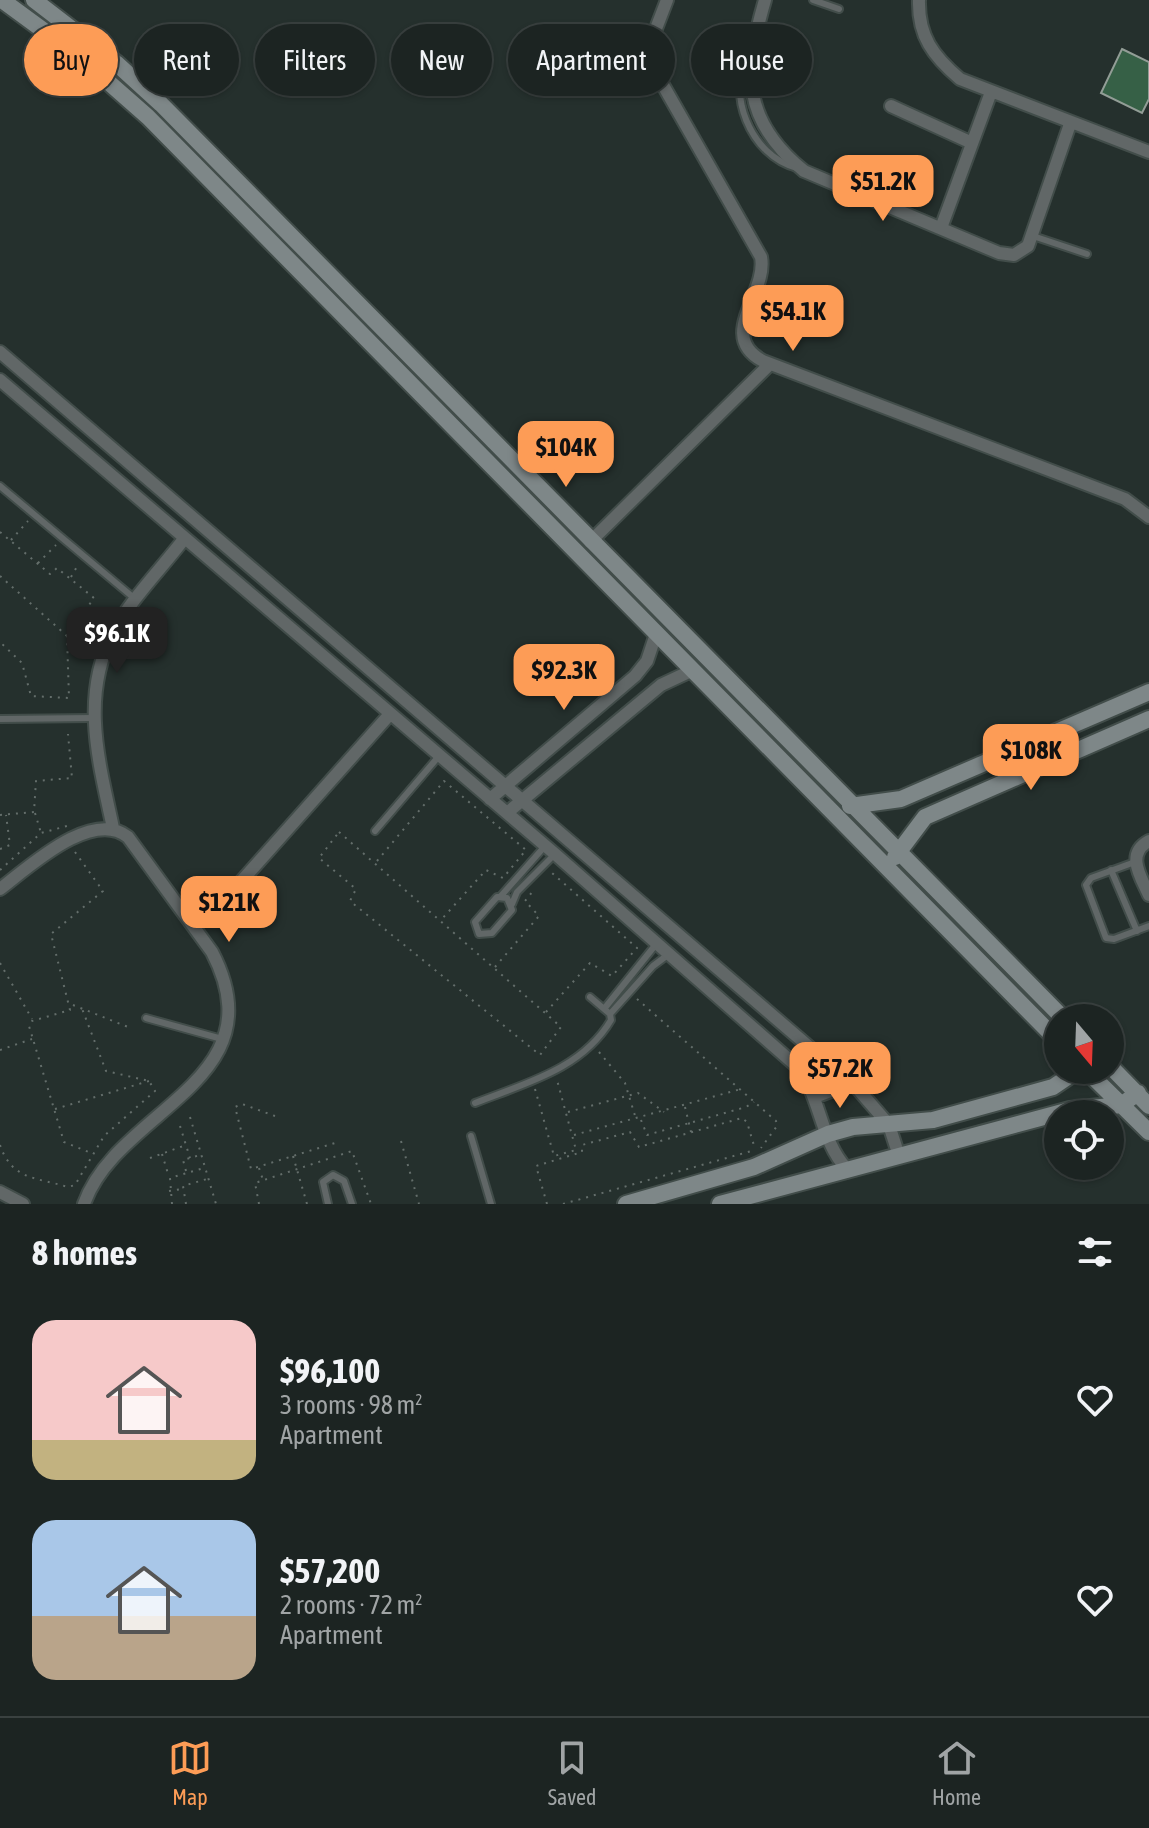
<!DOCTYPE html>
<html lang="en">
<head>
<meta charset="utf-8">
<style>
  body { margin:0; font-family:"Asap Condensed",sans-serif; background:#29302f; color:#f1f3f6; height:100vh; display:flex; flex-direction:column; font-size:30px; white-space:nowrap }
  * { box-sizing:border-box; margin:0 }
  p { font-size:26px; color:#a0a4a5 }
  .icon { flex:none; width:44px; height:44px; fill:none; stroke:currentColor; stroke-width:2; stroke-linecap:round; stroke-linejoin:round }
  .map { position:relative; height:1204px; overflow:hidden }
  .panel { display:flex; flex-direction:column; background:#1c2422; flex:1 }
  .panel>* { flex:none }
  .hud { position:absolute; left:24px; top:24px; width:1102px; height:72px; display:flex; gap:16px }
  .needle { width:52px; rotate:161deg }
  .fabs { position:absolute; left:1044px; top:1004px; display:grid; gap:16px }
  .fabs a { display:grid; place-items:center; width:80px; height:80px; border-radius:50%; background:#1c2422; box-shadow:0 2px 6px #0004,0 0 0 2px #3a4140; font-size:40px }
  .price { position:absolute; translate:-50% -68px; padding:0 18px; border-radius:16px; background:#fd9c56; color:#111; font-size:26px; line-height:52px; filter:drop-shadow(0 2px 4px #0008) }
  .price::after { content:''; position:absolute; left:50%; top:48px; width:24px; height:18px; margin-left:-12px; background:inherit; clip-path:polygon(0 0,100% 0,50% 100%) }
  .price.active { background:#222; color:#fff }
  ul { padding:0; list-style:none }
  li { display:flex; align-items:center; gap:24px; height:200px; padding:0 32px }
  li span { display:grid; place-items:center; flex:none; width:224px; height:160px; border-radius:24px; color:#555 }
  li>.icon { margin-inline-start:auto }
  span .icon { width:96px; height:96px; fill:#fffc; stroke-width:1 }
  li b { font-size:34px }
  h2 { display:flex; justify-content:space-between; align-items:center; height:96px; padding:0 32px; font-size:34px }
  .pill { padding:0 28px; border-radius:36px; background:#1c2422; box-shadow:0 2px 6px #0004,0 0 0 2px #3a4140; font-size:28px; line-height:72px }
  .pill.active { background:#fd9c56; color:#111 }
  .dock { display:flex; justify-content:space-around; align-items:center; height:112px; border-top:2px solid #3a4140; background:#1c2422; font-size:22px; color:#a0a4a5 }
  .dock a { display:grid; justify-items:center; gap:4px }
  .dock .active { color:#fd9c56 }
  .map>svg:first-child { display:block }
</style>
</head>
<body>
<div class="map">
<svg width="1149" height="1204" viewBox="0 0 1149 1204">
  <rect width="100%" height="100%" fill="#25302d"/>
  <path fill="#366046" stroke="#929d96" stroke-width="2" d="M1122 49 1149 62V99L1142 113 1101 93Z"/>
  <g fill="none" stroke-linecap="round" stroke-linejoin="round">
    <g stroke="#424d4a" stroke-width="10">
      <path id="lane" d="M813 0 839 9
        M749 52C725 92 750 156 797 168
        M1033 236 1087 254
        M0 486 134 598
        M0 719 93 718
        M375 831 439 756
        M1135 862 1091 878 1086 885 1106 938 1114 939 1149 926
        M1111 870 1137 931
        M497 897 507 898 512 910 492 933 479 934 475 922Z
        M500 897 545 846
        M512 904 517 892 555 854
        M604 1009 657 943
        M610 1014 653 966 669 954
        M146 1018 222 1039
        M475 1103C526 1083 582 1069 611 1020L610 1014 590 997
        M471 1136 491 1204
        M328 1204 323 1182 333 1175 344 1181 352 1204"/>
    </g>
    <g stroke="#424d4a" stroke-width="16">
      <path id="street" d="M667 0 652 39 655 71 761 257C768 293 716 336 763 361L1125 499 1149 517
        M765 0C744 72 741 120 804 171L999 253 1014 255 1028 246 1070 124
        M919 0C918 36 933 56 960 79L1149 152
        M891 106 972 143
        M941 228 991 92
        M0 352 857 1088 889 1125 899 1156
        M0 380 555 854 801 1070C820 1100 822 1143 847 1169
        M590 542 770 364
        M490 799 635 676 647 661 656 634
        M507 813 661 685 693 670
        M113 828C99 762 80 697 113 633 130 600 161 569 184 539
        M1149 841C1125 854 1141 877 1149 895
        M0 889C29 867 92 808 128 837L212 952C280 1082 117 1109 84 1204
        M230 894 390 714
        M815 1097 836 1089 843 1076
        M0 1192 23 1204"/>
    </g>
    <g stroke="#424d4a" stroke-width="20">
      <path id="secondary" d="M2 0 81 58 148 117 1058 1041
        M34 0 116 63 161 104 1063 1018
        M850 806 901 799 1149 692
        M895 857 925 817 1149 719
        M1110 1066 1149 1106
        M1086 1070 1149 1132
        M626 1204 754 1167 828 1134 853 1127 933 1120 1053 1087 1078 1070
        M720 1204 1070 1110 1121 1105 1138 1093"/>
    </g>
    <path stroke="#646e6b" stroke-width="2" stroke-dasharray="2 6" stroke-linecap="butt" d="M0 532 50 574 57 568 94 598 67 636 69 698 31 696 22 663 0 642
      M11 540 28 521
      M38 563 56 545
      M0 576 67 636
      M71 577 78 565
      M35 813 41 833
      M0 815 34 812 36 781 72 778 68 734
      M339 832 561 1027 540 1055 350 901 356 889 319 858Z
      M0 849 10 845 6 815
      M75 852 103 891 51 934 70 1010 32 1021 29 1026 64 1142 91 1153
      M377 861 444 781 526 850 503 878 486 870 441 920
      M0 870 41 833 67 826
      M0 963 32 1019
      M495 967 539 916 525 901 533 891
      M637 999 776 1121 777 1126 761 1148
      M73 1005 128 1027
      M546 1012 590 963 612 976 637 948 551 872
      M0 1050 32 1039
      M599 1052 625 1083 636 1119
      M535 1089 554 1156 576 1150 557 1080
      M685 1107 691 1132
      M55 1109 149 1081
      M568 1112 638 1093 664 1112
      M275 1116 242 1104 235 1107 251 1169 335 1143
      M190 1117 216 1204
      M641 1120 647 1135 746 1107 754 1102
      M180 1126 190 1158
      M574 1135 741 1089
      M401 1141 419 1204
      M0 1145C12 1180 35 1177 68 1187L75 1185 104 1136 155 1091 149 1081 106 1071 81 1006
      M162 1154 169 1177
      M293 1156 307 1204
      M150 1158 186 1145
      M259 1168 263 1180
      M186 1171 183 1160 200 1155
      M169 1191 182 1189
      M172 1204 170 1178 204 1168
      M186 1204 183 1186 207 1179
      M259 1204 255 1183 352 1151 371 1204
      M547 1204 536 1166 582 1152V1145L630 1132 639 1147 742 1118 747 1122 755 1149
      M563 1204 755 1150"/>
    <use href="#lane" stroke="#616767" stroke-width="6"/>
    <use href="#street" stroke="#616767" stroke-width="12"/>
    <use href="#secondary" stroke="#7e8788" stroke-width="16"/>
  </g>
</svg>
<div class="fabs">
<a><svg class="needle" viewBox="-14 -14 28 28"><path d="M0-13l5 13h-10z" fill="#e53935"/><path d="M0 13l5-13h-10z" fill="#a0a4a5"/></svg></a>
<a><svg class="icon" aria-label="locate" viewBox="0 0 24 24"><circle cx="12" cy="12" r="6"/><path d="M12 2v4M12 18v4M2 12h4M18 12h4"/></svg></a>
</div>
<b class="price" style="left:883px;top:223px">$51.2K</b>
<b class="price" style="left:793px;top:353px">$54.1K</b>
<b class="price" style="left:566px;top:489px">$104K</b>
<b class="price active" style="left:117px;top:675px">$96.1K</b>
<b class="price" style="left:564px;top:712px">$92.3K</b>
<b class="price" style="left:1031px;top:792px">$108K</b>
<b class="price" style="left:229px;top:944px">$121K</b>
<b class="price" style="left:840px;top:1110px">$57.2K</b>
<div class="hud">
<a class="pill active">Buy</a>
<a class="pill">Rent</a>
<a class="pill">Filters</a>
<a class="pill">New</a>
<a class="pill">Apartment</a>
<a class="pill">House</a>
</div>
</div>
<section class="panel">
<h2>8 homes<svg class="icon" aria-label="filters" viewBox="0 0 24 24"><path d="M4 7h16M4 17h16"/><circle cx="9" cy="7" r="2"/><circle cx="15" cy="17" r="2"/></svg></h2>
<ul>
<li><span style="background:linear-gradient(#f6c9c9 75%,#c2b280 0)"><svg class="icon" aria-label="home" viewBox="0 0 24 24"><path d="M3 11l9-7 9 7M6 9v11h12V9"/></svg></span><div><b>$96,100</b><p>3 rooms · 98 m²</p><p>Apartment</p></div><svg class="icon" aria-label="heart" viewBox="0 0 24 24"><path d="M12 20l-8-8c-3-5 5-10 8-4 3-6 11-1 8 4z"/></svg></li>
<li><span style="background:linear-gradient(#a9c7e8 60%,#b9a48a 0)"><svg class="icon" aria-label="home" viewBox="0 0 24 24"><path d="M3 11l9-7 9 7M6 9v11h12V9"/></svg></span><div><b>$57,200</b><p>2 rooms · 72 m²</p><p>Apartment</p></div><svg class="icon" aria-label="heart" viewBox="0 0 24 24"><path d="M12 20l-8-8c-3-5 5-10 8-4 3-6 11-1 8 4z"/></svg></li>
</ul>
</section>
<nav class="dock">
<a class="active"><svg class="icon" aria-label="map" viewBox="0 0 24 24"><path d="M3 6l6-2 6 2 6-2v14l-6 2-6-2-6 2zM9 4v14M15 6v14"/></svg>Map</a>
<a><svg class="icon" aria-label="saved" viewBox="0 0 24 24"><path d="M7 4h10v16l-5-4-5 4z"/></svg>Saved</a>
<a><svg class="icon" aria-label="home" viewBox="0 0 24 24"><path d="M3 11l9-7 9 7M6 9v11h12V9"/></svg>Home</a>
</nav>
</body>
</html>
